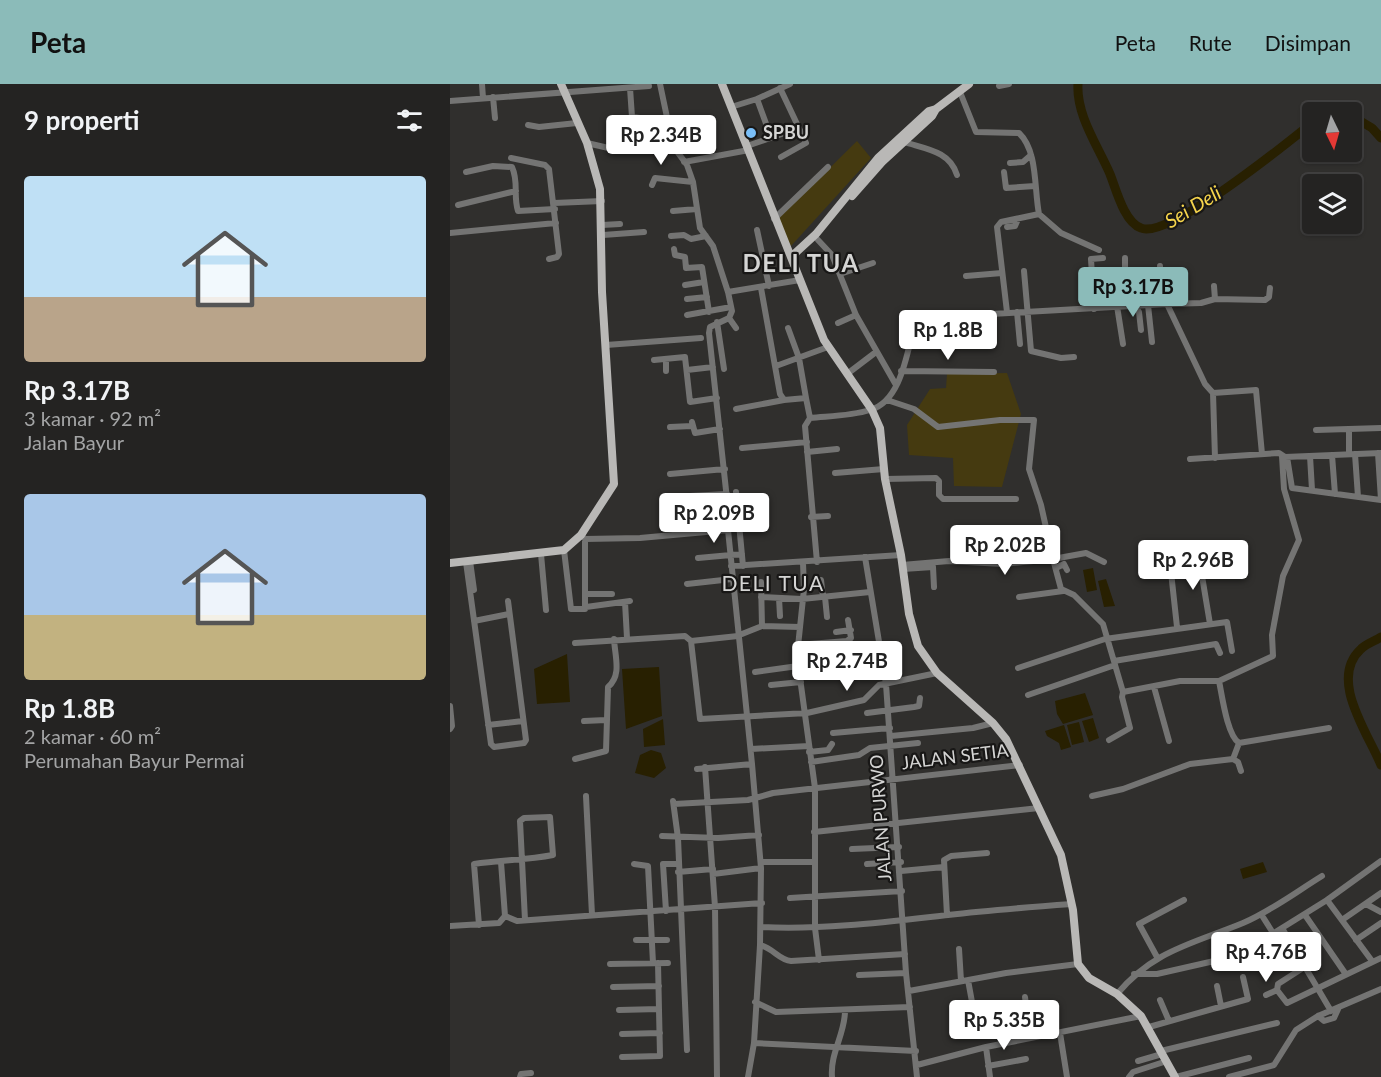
<!DOCTYPE html>
<html lang="id">
<head>
<meta charset="utf-8">
<style>
  body { margin:0; font-family:Lato,sans-serif; background:#302f2f; color:#f1f3f6; height:100vh; display:flex; flex-direction:column; font-size:22px; white-space:nowrap }
  * { box-sizing:border-box; margin:0 }
  p { font-size:20px; color:#a3a4a5 }
  .icon { flex:none; width:33px; height:33px; fill:none; stroke:currentColor; stroke-width:2; stroke-linecap:round; stroke-linejoin:round }
  .map { position:relative; flex:1; overflow:hidden }
  .sheet { display:flex; flex-direction:column; background:#242322; width:450px }
  .sheet>* { flex:none }
  .needle { width:39px; rotate:175deg }
  .tools { position:absolute; left:852px; top:18px; display:grid; gap:12px }
  .tools a { display:grid; place-items:center; width:60px; height:60px; border-radius:6px; background:#242322; box-shadow:0 2px 4px #0004,0 0 0 2px #414040; font-size:30px }
  .price { position:absolute; translate:-50% -51px; padding:0 14px; border-radius:6px; background:#fff; color:#222; font-size:20px; line-height:39px; filter:drop-shadow(0 2px 3px #0008) }
  .price::after { content:''; position:absolute; left:50%; top:36px; width:18px; height:14px; margin-left:-9px; background:inherit; clip-path:polygon(0 0,100% 0,50% 100%) }
  .price.on { background:#8bbbb9; color:#111 }
  ul { padding:0; list-style:none }
  li { display:grid; align-content:center; gap:12px; height:318px; padding:0 24px }
  li span { display:grid; place-items:center; height:186px; border-radius:6px; color:#555 }
  li>.icon { margin-inline-start:auto }
  span .icon { width:108px; height:108px; fill:#fffc; stroke-width:1 }
  li b { font-size:26px }
  h2 { display:flex; justify-content:space-between; align-items:center; height:72px; padding:0 24px; font-size:26px }
  header { display:flex; align-items:center; gap:36px; box-sizing:border-box; height:84px; padding:0 30px; background:#8bbbb9; color:#111 }
  header strong { font-size:28px }
  nav { display:flex; gap:33px; margin-inline-start:auto; font-size:21px }
  main { display:flex; flex:1; min-height:0 }
  .map>svg:first-child { display:block }
</style>
</head>
<body>
<header>
<strong>Peta</strong>
<nav><a>Peta</a><a>Rute</a><a>Disimpan</a></nav>
</header>
<main>
<section class="sheet">
<h2>9 properti<svg class="icon" aria-label="filters" viewBox="0 0 24 24"><path d="M4 7h16M4 17h16"/><circle cx="9" cy="7" r="2"/><circle cx="15" cy="17" r="2"/></svg></h2>
<ul>
<li><span style="background:linear-gradient(#bfe0f5 65%,#b9a48a 0)"><svg class="icon" aria-label="home" viewBox="0 0 24 24"><path d="M3 11l9-7 9 7M6 9v11h12V9"/></svg></span><div><b>Rp 3.17B</b><p>3 kamar · 92 m²</p><p>Jalan Bayur</p></div></li>
<li><span style="background:linear-gradient(#a9c7e8 65%,#c2b280 0)"><svg class="icon" aria-label="home" viewBox="0 0 24 24"><path d="M3 11l9-7 9 7M6 9v11h12V9"/></svg></span><div><b>Rp 1.8B</b><p>2 kamar · 60 m²</p><p>Perumahan Bayur Permai</p></div></li>
</ul>
</section>
<div class="map">
<svg width="931" height="993" viewBox="0 0 931 993">
  <rect width="100%" height="100%" fill="#302f2d"/>
  <path fill="#453a10" d="M407 57 421 74 341 162 327 136Z
    M557 289 571 330 552 403 504 402 503 374 459 371 457 341 480 305 496 304 497 290Z"/>
  <path fill="#282001" d="M643 484 647 506 637 508 633 486Z
    M656 495 665 522 654 523 648 497Z
    M117 570 120 618 87 620 84 585Z
    M209 583 212 632 176 645 172 585Z
    M635 609 643 631 613 640 607 630 605 617Z
    M643 634 649 654 639 658 632 637Z
    M213 635 215 661 194 663 193 645Z
    M629 638 634 658 622 661 617 641Z
    M614 641 621 663 611 666 609 659 597 652 595 647Z
    M201 666 211 669 216 684 204 694 185 689 190 671Z
    M813 778 817 788 793 795 790 785Z"/>
  <g fill="none" stroke-linecap="round" stroke-linejoin="round">
    <path stroke="#282001" stroke-width="9" d="M628 0C626 31 648 62 660 90 666 105 674 138 691 144 718 156 837 59 862 39
      M902 32 922 44 931 54
      M931 553C925 557 916 560 911 565 878 595 918 649 931 681"/>
    <path stroke="#747473" stroke-width="6" d="M32 0 33 14
      M210 0 223 62 237 81 243 98 250 144 263 162 278 208 282 227 279 234 260 243 259 249 280 443 278 446
      M549 2 559 0
      M180 4 182 33 190 34
      M330 4 356 59 331 73
      M510 8 526 48 569 49C588 67 584 105 589 130L551 138 547 143 557 228
      M43 13 45 34
      M0 17 199 2
      M281 23 307 15
      M78 41 89 43 127 39
      M321 53 307 15 340 0
      M454 58C476 65 500 67 507 91
      M137 59 167 66 225 67
      M297 62 349 44
      M61 74 95 81 99 85 109 170 107 173 99 175
      M234 78 299 66
      M560 79 573 78 581 71
      M16 88 43 82 62 83C69 98 63 112 68 127L105 125
      M554 88 556 104 585 102
      M202 101 205 94 243 98
      M104 119 152 117
      M8 121 66 107
      M223 127 247 125
      M589 130 611 149 649 166
      M324 135 378 83
      M152 141 170 140
      M557 143 565 142 568 135
      M307 146 319 202
      M0 149 106 139
      M153 151 194 148
      M221 152 234 151 241 155 256 152
      M368 156 382 171 406 231 446 301
      M224 165 225 171 235 173 236 184 252 183 259 228
      M710 182 711 220
      M574 187 581 267 611 274 624 273
      M390 190 423 179
      M516 192 552 189
      M235 201 254 198
      M764 202 765 215
      M311 204 330 310 334 316 356 314 360 334
      M278 208 350 196
      M237 215 257 213
      M717 220 751 219 765 215 815 216 819 213 820 204
      M698 221 702 258
      M667 222 673 260
      M675 222V174
      M685 222 689 228 691 246
      M644 225 641 175 653 174
      M567 228 570 260
      M237 231 281 223
      M279 234 286 244
      M267 238 274 285
      M388 239 406 231
      M338 244 349 274 356 314
      M156 261 251 254
      M216 275V287
      M204 276 235 273 240 318 267 314
      M326 282 378 263
      M237 286 263 283
      M451 287 544 288
      M397 290 426 268
      M763 309 806 306 812 370
      M437 316 464 325 488 343 550 336H584L579 385 591 421 603 475 636 469 654 478
      M286 325 334 316
      M360 334C380 332 401 332 420 326 452 317 457 267 465 239L471 234 717 220 755 300 763 309 765 374
      M360 334 355 342 367 478
      M242 338 245 349 270 345
      M220 343 242 342
      M899 345V370
      M866 346 931 344
      M292 364 357 358
      M357 368 387 365
      M928 369 931 416
      M905 370 908 413
      M882 371 885 410
      M860 372 862 406
      M837 373 842 404 931 416
      M740 375 829 369 835 373 931 369
      M385 389 434 385
      M220 390 275 385
      M435 395 486 394 489 397V411L493 415H566
      M286 408 293 482
      M240 412 277 410
      M361 433 378 432
      M131 451 135 455 190 454 278 446 302 680 247 685
      M114 466 121 525H135V455
      M91 470 96 526
      M415 473 436 600 456 889 467 993
      M248 474 292 470
      M20 477 24 506
      M16 478 41 660 44 663 74 659 76 656 58 517
      M353 479 354 505 347 572 365 704V844L369 876
      M452 481 499 477 553 480 603 475 611 505 624 511 653 540 673 608 672 613 680 644 659 656
      M281 482 451 471
      M606 484 614 480 617 486
      M453 485 483 483 484 503
      M715 488 751 486 760 540
      M721 488 727 543
      M371 496 373 513
      M237 500 282 495
      M136 510H162
      M311 513 352 515 420 508
      M375 513 377 533
      M569 513 613 507
      M329 514 330 532
      M175 518 177 554
      M136 523 180 517
      M24 537 59 530
      M312 542 350 543
      M386 548 401 546
      M292 550 312 542 311 498
      M241 557 250 635 357 629 414 616 429 601 487 589
      M125 559 235 552 241 557 288 552
      M347 561 397 557 401 554 398 536
      M664 577 766 560 770 569
      M403 578 433 575
      M568 584 655 555 777 538 782 567
      M305 588 348 582
      M403 593 435 590
      M769 597C772 611 777 651 789 659L879 644
      M321 601 351 598
      M704 603 719 657
      M673 608 730 597H769L823 572 822 551 833 492 849 456 834 405 832 372
      M578 611 665 581
      M0 622 2 642 0 645
      M417 629 464 623 469 622 470 614
      M134 637 156 636
      M38 641 73 637
      M383 649 440 644
      M441 652 523 644 543 639
      M301 665 359 662
      M359 668 378 666 382 660
      M125 675 156 667 158 603C172 591 165 573 164 555
      M783 675 788 678 791 687
      M361 678 409 671 420 664 468 659
      M255 683 265 823 267 993
      M136 712 142 831
      M642 712 673 705 740 680 783 675 789 659
      M223 717 228 754 237 966
      M224 720 298 716 323 709 570 681
      M364 748 589 724
      M212 752 268 754 309 751
      M402 765 449 763
      M51 778 55 832
      M312 778H365
      M184 780 198 782 203 879
      M417 780 451 778
      M451 787 494 783
      M228 788 263 785
      M263 790 311 784 302 680
      M340 814 452 807
      M877 816 931 777
      M916 820 931 828
      M216 827 213 780H227
      M811 830 823 849
      M497 831 494 776 501 772 537 769
      M855 831 895 889
      M892 836 931 809
      M29 841 24 780C50 776 77 776 103 771L100 733 74 734 70 737 75 836
      M0 842 49 839 55 832 67 837 312 819
      M311 843C374 846 436 838 498 831 540 826 581 823 622 820
      M832 844 810 858V865L824 881 845 868
      M186 856H217
      M906 856 931 839
      M310 861C323 864 329 876 341 877L455 870
      M509 865 511 897
      M707 873 689 840 734 816
      M160 880 218 879
      M856 882 828 900 827 906 837 919 931 874
      M684 890H707L795 870
      M409 891 456 889
      M518 896 522 918
      M767 902 771 922
      M163 903 209 902
      M459 907 556 889 628 880
      M667 910C704 866 742 860 793 839 821 827 846 808 872 792
      M816 911 827 906
      M575 913 580 954
      M710 916 719 937
      M305 918 326 928 460 923
      M169 926 209 925
      M881 927 832 844 877 816 922 877
      M868 932 874 937 884 934 889 923
      M699 943 798 915 793 893
      M610 949 617 993
      M172 950 210 949
      M304 959 466 967
      M536 963 540 993
      M711 967 827 939
      M172 973 210 972 208 879
      M688 977 712 970
      M467 981 536 963 691 932
      M538 982 576 975
      M70 993 71 990 81 989
      M298 993 304 959 310 861 311 784
      M382 993C380 969 395 950 395 927
      M679 993 683 988 717 977
      M726 993 799 974
      M779 993 824 981 846 946 868 932 931 905"/>
    <path stroke="#b9b8b6" stroke-width="8" d="M272 0 374 256 422 326 430 344 435 395 451 471 459 530 468 562 487 589 543 639 556 655 611 771 623 826 628 880 639 894 667 910 691 932 725 993
      M402 112 432 78 482 32 486 25
      M341 173 366 150 428 74 479 27 486 25 519 0
      M0 479 114 466 131 451 164 400 152 208 150 105 137 59 111 0"/>
  </g>
  <circle fill="#7abff8" stroke="#181716" stroke-width="2" cx="301" cy="49" r="6"/>
  <g text-anchor="middle" stroke-width="4.5" stroke-linejoin="round" paint-order="stroke">
    <g font-size="18" font-weight="bold" fill="#d5d5d4" stroke="#181716" text-anchor="start">
      <text x="313" y="55">SPBU</text>
    </g>
    <g font-size="18" fill="#d5d5d4" stroke="#181716">
      <text transform="translate(505 673) rotate(-7)" y="6">JALAN SETIA</text>
      <text transform="translate(431 734) rotate(-94)" y="6">JALAN PURWO</text>
    </g>
    <g font-size="20" font-style="italic" fill="#f5d44c" stroke="#181716">
      <text transform="translate(743 123) rotate(-31)" y="7">Sei Deli</text>
    </g>
    <g font-size="21" letter-spacing="1.5" fill="#d5d5d4" stroke="#181716">
      <text x="323" y="507">DELI TUA</text>
    </g>
    <g font-size="24" font-weight="bold" letter-spacing="1.5" fill="#d5d5d4" stroke="#181716">
      <text x="351" y="188">DELI TUA</text>
    </g>
  </g>
</svg>
<div class="tools">
<a><svg class="needle" viewBox="-14 -14 28 28"><path d="M0-13l5 13h-10z" fill="#e53935"/><path d="M0 13l5-13h-10z" fill="#a3a4a5"/></svg></a>
<a><svg class="icon" aria-label="layers" viewBox="0 0 24 24"><path d="M12 4l9 5-9 5-9-5zM3 14l9 5 9-5"/></svg></a>
</div>
<b class="price" style="left:211px;top:82px">Rp 2.34B</b>
<b class="price on" style="left:683px;top:234px">Rp 3.17B</b>
<b class="price" style="left:498px;top:277px">Rp 1.8B</b>
<b class="price" style="left:264px;top:460px">Rp 2.09B</b>
<b class="price" style="left:555px;top:492px">Rp 2.02B</b>
<b class="price" style="left:743px;top:507px">Rp 2.96B</b>
<b class="price" style="left:397px;top:608px">Rp 2.74B</b>
<b class="price" style="left:816px;top:899px">Rp 4.76B</b>
<b class="price" style="left:554px;top:967px">Rp 5.35B</b>
</div>
</main>
</body>
</html>
